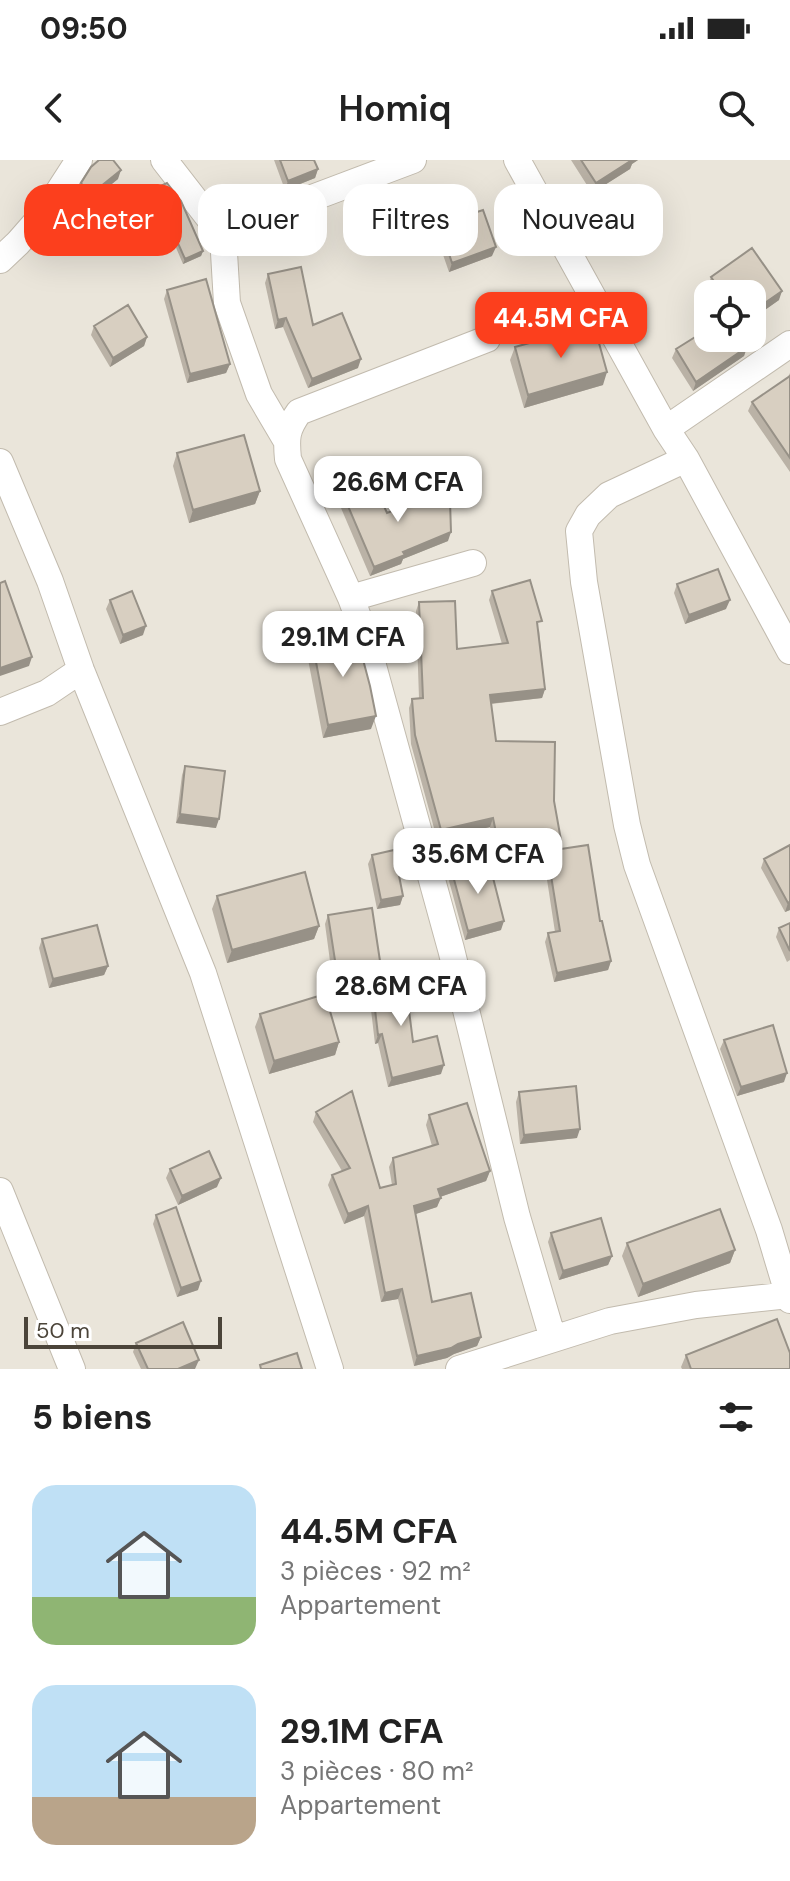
<!DOCTYPE html>
<html lang="fr">
<head>
<meta charset="utf-8">
<style>
  body { margin:0; font-family:"DM Sans",sans-serif; background:#f2f2f2; color:#222; height:100vh; display:flex; flex-direction:column; font-size:30px; white-space:nowrap }
  * { box-sizing:border-box; margin:0 }
  p { font-size:26px; color:#767676 }
  .icon { flex:none; width:44px; height:44px; fill:none; stroke:currentColor; stroke-width:2; stroke-linecap:round; stroke-linejoin:round }
  .map { position:relative; height:1209px; overflow:hidden }
  .panel { display:flex; flex-direction:column; background:#fff; flex:1 }
  .panel>* { flex:none }
  .guide { position:absolute; left:24px; top:24px; width:742px; height:72px; display:flex; gap:16px }
  .controls { position:absolute; left:694px; top:120px; display:grid; gap:16px }
  .controls a { display:grid; place-items:center; width:72px; height:72px; border-radius:16px; background:#fff; box-shadow:0 8px 32px #0002; font-size:40px }
  .scale { position:absolute; left:24px; bottom:20px; width:198px; box-sizing:border-box; padding-left:8px; border:4px solid #4b4439; border-top:0; font-size:22px; line-height:28px; white-space:nowrap; color:#4b4439; -webkit-text-stroke:6px #fff; paint-order:stroke }
  .price { position:absolute; translate:-50% -68px; padding:0 18px; border-radius:16px; background:#fff; color:#222; font-size:26px; line-height:52px; filter:drop-shadow(0 2px 4px #0008) }
  .price::after { content:''; position:absolute; left:50%; top:48px; width:24px; height:18px; margin-left:-12px; background:inherit; clip-path:polygon(0 0,100% 0,50% 100%) }
  .price.current { background:#fc3f1d; color:#fff }
  ul { padding:0; list-style:none }
  li { display:flex; align-items:center; gap:24px; height:200px; padding:0 32px }
  li span { display:grid; place-items:center; flex:none; width:224px; height:160px; border-radius:24px; color:#555 }
  li>.icon { margin-inline-start:auto }
  span .icon { width:96px; height:96px; fill:#fffc; stroke-width:1 }
  li b { font-size:34px }
  h2 { display:flex; justify-content:space-between; align-items:center; height:96px; padding:0 32px; font-size:34px }
  .pill { padding:0 28px; border-radius:24px; background:#fff; box-shadow:0 8px 32px #0002; font-size:28px; line-height:72px }
  .pill.current { background:#fc3f1d; color:#fff }
  .status { display:flex; justify-content:space-between; align-items:center; height:56px; padding:0 40px; background:#fff; direction:ltr }
  .status svg { height:22px; fill:currentColor }
  header { display:flex; justify-content:space-between; align-items:center; height:104px; padding:0 32px; background:#fff; font-size:36px; font-weight:600 }
  .map>svg:first-child { display:block }
</style>
</head>
<body>
<div class="status"><b>09:50</b><svg viewBox="0 0 49 12"><path d="M0 12V9h3v3zM5 12V6h3v6zM10 12V3h3v9zM15 12V0h3v12zM26 1h20v11H26zM47 4h2v5h-2z"/></svg></div>
<header><svg class="icon" aria-label="back" viewBox="0 0 24 24"><path d="M15 5l-7 7 7 7"/></svg>Homiq<svg class="icon" aria-label="search" viewBox="0 0 24 24"><circle cx="10" cy="10" r="6"/><path d="M15 15l6 6"/></svg></header>
<div class="map">
<svg width="790" height="1209" viewBox="0 0 790 1209">
  <rect width="100%" height="100%" fill="#f6f3ec"/>
  <path fill="#eae5da" fill-rule="evenodd" d="M0 0H790V1209H0ZM708 134H752V178H708Z"/>
  <g fill="none" stroke-linecap="round" stroke-linejoin="round">
    <g stroke="#c2bbae" stroke-width="28">
      <path id="street" d="M164 0 223 76 267 55 413 0
        M517 0 666 269 686 299 790 491
        M223 76 227 143 259 234 286 280
        M0 100 18 83 46 51 79 0
        M487 179 299 252C286 270 286 278 288 299L351 438 364 473 451 789 517 1057 553 1179
        M666 269 790 184
        M686 299 609 335 588 355 579 371 584 422 627 665 637 705 769 1070 790 1140
        M0 302 50 421 81 510 203 813 330 1209
        M351 438 473 403
        M0 552 47 533 81 510
        M0 1031 72 1209
        M459 1209 610 1161 696 1145 790 1135"/>
    </g>
    <use href="#street" stroke="#fff" stroke-width="26"/>
  </g>
  <path fill="#bab2a6" d="M274 0H314L318 9 315 18 285 30Z
    M571 0H638L632 4 630 9 592 33Z
    M118 19 87 44 77 32 81 23Z
    M154 29 203 91 201 96 183 104 153 34Z
    M468 55 492 96 449 112 433 66 437 57Z
    M82 59 63 75 55 65 56 61Z
    M268 114 313 165 358 208 308 228 283 167 275 169 265 123Z
    M711 117 779 140 752 159V134H714L708 126Z
    M167 130 230 204 226 213 187 223 164 139Z
    M94 166 147 177 144 186 110 207 91 175Z
    M515 187 603 225 524 248 510 200Z
    M747 187 744 196 693 231 672 198 676 189Z
    M790 213V312L748 251 752 242 788 217Z
    M177 293 260 331 255 344 189 363 173 306Z
    M345 339 387 353 448 381 403 399 401 404 370 416 341 348Z
    M677 424 726 449 685 464 674 433Z
    M492 431 539 470 545 529 542 538 491 544 496 581 554 641 558 689 496 701 490 667 437 679 411 584 409 548 412 539 419 538 416 451 419 442 457 489 502 484 489 440Z
    M110 440 143 475 120 484 106 449Z
    M312 481 371 569 323 578 307 494Z
    M185 606 216 668 176 663 182 615Z
    M790 685V750L785 752 761 708 764 699Z
    M547 691 600 761 611 801 608 810 554 822 545 782 548 773 555 772 544 700Z
    M372 695 403 736 400 745 377 749 368 704Z
    M452 712 501 770 465 780 449 721Z
    M217 736 319 766 314 779 227 803 212 749Z
    M328 755 380 801 377 810 332 816 325 764Z
    M790 763V800L787 802 776 777 779 768Z
    M42 779 108 806 104 815 49 828 39 788Z
    M371 815 413 882 441 914 388 927 378 883 375 884 368 824Z
    M260 854 339 882 335 895 269 914 255 867Z
    M724 880 784 922 737 936 720 889Z
    M519 932 577 978 520 984 516 942Z
    M316 952 380 1028 392 1025 389 1007 393 998 432 986 426 965 429 955 490 1011 486 1021 440 1037 437 1047 415 1054 432 1142 481 1177 477 1186 454 1194 447 1198 414 1206 398 1139 381 1142 364 1056 344 1064 328 1025 332 1015 342 1011 313 962Z
    M170 1009 217 1027 178 1045 166 1018Z
    M156 1055 198 1130 177 1137 153 1064Z
    M551 1073 612 1096 608 1105 559 1120 548 1082Z
    M627 1083 735 1090 730 1103 638 1137 622 1096Z
    M136 1183 195 1209H141L133 1192Z
    M686 1195 790 1209H682L681 1207Z"/>
  <path fill="#979187" d="M630 0H638L632 4 630 9 592 33 596 23Z
    M318 9 315 18 285 30 288 21Z
    M121 10 118 19 87 44 90 35Z
    M84 55 82 59 63 75 64 71Z
    M496 87 492 96 449 112 452 103Z
    M203 91 201 96 183 104 185 99Z
    M782 131 779 140 752 159V152Z
    M286 158 283 167 275 169 278 160Z
    M147 177 144 186 110 207 113 198Z
    M747 187 744 196 693 231 696 222Z
    M361 199 358 208 308 228 312 219Z
    M230 204 226 213 187 223 190 214Z
    M607 212 603 225 524 248 528 235Z
    M260 331 255 344 189 363 193 350Z
    M451 372 448 381 403 399 401 404 370 416 374 407 403 392Z
    M730 440 726 449 685 464 689 455Z
    M146 466 143 475 120 484 123 475Z
    M32 497 29 506 0 516V508Z
    M545 529 542 538 487 544 490 535Z
    M376 556 371 569 323 578 328 565Z
    M180 654 219 659 216 668 176 663Z
    M493 658 490 667 437 679 441 670Z
    M561 680 558 689 496 701 500 692Z
    M403 736 400 745 377 749 381 740Z
    M790 742V750L785 752 788 743Z
    M504 761 501 770 465 780 468 771Z
    M319 766 314 779 227 803 232 790Z
    M380 801 377 810 332 816 336 807Z
    M611 801 608 810 554 822 557 813Z
    M108 806 104 815 49 828 53 819Z
    M382 874 378 883 375 884 378 875Z
    M339 882 335 895 269 914 274 901Z
    M444 905 441 914 388 927 392 918Z
    M787 913 784 922 737 936 741 927Z
    M580 969 577 978 520 984 524 975Z
    M490 1011 486 1021 434 1039 438 1029Z
    M221 1018 217 1027 178 1045 182 1036Z
    M441 1038 437 1047 410 1056 414 1046Z
    M368 1046 364 1056 344 1064 348 1054Z
    M735 1090 730 1103 638 1137 643 1124Z
    M612 1096 608 1105 559 1120 563 1111Z
    M201 1121 198 1130 177 1137 181 1128Z
    M402 1129 398 1139 381 1142 385 1133Z
    M481 1177 477 1186 454 1194 447 1198 414 1206 417 1196Z
    M199 1200 195 1209H178Z"/>
  <path fill="#d8cfc1" stroke="#979187" stroke-width="2" d="M99 0H113L121 10 90 35 81 23 91 7Z
    M280 0H314L318 9 288 21Z
    M581 0H632L596 23Z
    M167 23 181 41 203 91 185 99 154 29Z
    M72 39 84 55 64 71 56 61Z
    M465 47 468 55 483 50 496 87 452 103 437 57Z
    M752 88 782 131 752 152V134H723L711 117Z
    M301 107 313 165 342 153 361 199 312 219 286 158 278 160 268 114Z
    M206 119 230 204 190 214 167 130Z
    M128 145 147 177 113 198 94 166Z
    M594 165 607 212 528 235 515 187Z
    M708 169V178H742L747 187 696 222 676 189Z
    M790 216V298L752 242Z
    M244 275 260 331 193 350 177 293Z
    M375 326 387 353 440 333 444 342 450 341 451 372 403 392 405 395 374 407 345 339Z
    M718 409 730 440 689 455 677 424Z
    M530 420 542 461 537 462 545 529 490 535 496 581 555 582 554 641 561 680 500 692 493 658 441 670 415 575 412 539 423 538 419 442 455 441 457 489 508 483 492 431Z
    M5 421 32 497 0 508V423Z
    M132 431 146 466 123 475 110 440Z
    M356 473 370 526 376 556 328 565 312 481Z
    M185 606 225 611 219 659 180 654Z
    M588 685 600 761H602L611 801 557 813 548 773 560 771 547 691Z
    M790 685V742L788 743 764 699Z
    M394 690 403 736 381 740 372 695Z
    M489 702 504 761 468 771 452 712Z
    M305 712 319 766 232 790 217 736Z
    M372 748 380 801 336 807 328 755Z
    M790 763V791L779 768Z
    M97 765 108 806 53 819 42 779Z
    M404 811 413 882 437 876 444 905 392 918 382 874 378 875 371 815Z
    M325 834 339 882 274 901 260 854Z
    M773 865 787 913 741 927 724 880Z
    M576 926 580 969 524 975 519 932Z
    M352 931 380 1028 396 1024 393 998 438 984 429 955 467 943 490 1011 438 1029 441 1038 414 1046 432 1142 471 1133 481 1177 458 1184 451 1188 417 1196 402 1129 385 1133 368 1046 348 1054 332 1015 350 1008 316 952Z
    M209 991 221 1018 182 1036 170 1009Z
    M176 1047 201 1121 181 1128 156 1055Z
    M720 1049 735 1090 643 1124 627 1083Z
    M601 1058 612 1096 563 1111 551 1073Z
    M777 1159 790 1193V1209H691L686 1195Z
    M183 1162 199 1200 178 1209H148L136 1183Z
    M297 1193 302 1209H261L260 1205Z"/>
</svg>
<div class="controls">
<a><svg class="icon" aria-label="locate" viewBox="0 0 24 24"><circle cx="12" cy="12" r="6"/><path d="M12 2v4M12 18v4M2 12h4M18 12h4"/></svg></a>
</div>
<div class="scale">50 m</div>
<b class="price current" style="left:561px;top:200px">44.5M CFA</b>
<b class="price" style="left:398px;top:364px">26.6M CFA</b>
<b class="price" style="left:343px;top:519px">29.1M CFA</b>
<b class="price" style="left:478px;top:736px">35.6M CFA</b>
<b class="price" style="left:401px;top:868px">28.6M CFA</b>
<div class="guide">
<a class="pill current">Acheter</a>
<a class="pill">Louer</a>
<a class="pill">Filtres</a>
<a class="pill">Nouveau</a>
</div>
</div>
<section class="panel">
<h2>5 biens<svg class="icon" aria-label="filters" viewBox="0 0 24 24"><path d="M4 7h16M4 17h16"/><circle cx="9" cy="7" r="2"/><circle cx="15" cy="17" r="2"/></svg></h2>
<ul>
<li><span style="background:linear-gradient(#bfe0f5 70%,#8fb573 0)"><svg class="icon" aria-label="home" viewBox="0 0 24 24"><path d="M3 11l9-7 9 7M6 9v11h12V9"/></svg></span><div><b>44.5M CFA</b><p>3 pièces · 92 m²</p><p>Appartement</p></div></li>
<li><span style="background:linear-gradient(#bfe0f5 70%,#b9a48a 0)"><svg class="icon" aria-label="home" viewBox="0 0 24 24"><path d="M3 11l9-7 9 7M6 9v11h12V9"/></svg></span><div><b>29.1M CFA</b><p>3 pièces · 80 m²</p><p>Appartement</p></div></li>
</ul>
</section>
</body>
</html>
